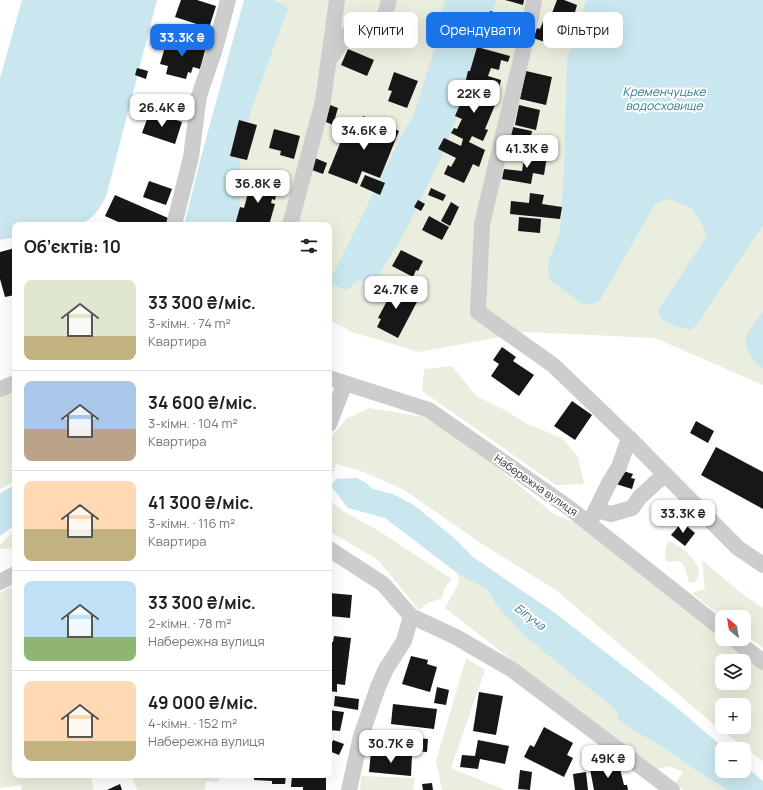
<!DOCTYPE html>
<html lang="uk">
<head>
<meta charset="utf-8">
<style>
  body { margin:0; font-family:Manrope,sans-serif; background:#f2f2f2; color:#202124; height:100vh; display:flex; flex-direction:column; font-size:15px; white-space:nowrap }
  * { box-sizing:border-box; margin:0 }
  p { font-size:13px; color:#757577 }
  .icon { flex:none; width:22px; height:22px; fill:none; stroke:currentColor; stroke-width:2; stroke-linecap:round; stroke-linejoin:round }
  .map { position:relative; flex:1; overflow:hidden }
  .side { position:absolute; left:12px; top:222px; width:320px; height:556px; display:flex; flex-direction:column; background:#fff; border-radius:8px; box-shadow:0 4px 16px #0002 }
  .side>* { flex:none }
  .top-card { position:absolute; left:344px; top:12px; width:359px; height:36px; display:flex; gap:8px }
  .needle { width:26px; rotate:330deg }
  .buttons { position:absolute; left:715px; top:610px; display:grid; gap:8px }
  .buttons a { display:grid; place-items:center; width:36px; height:36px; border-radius:8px; background:#fff; box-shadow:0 4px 16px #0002; font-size:20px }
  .price { position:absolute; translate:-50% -34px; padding:0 9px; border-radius:8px; background:#fff; color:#222; font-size:13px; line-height:26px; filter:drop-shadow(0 1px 2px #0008) }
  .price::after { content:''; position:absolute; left:50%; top:24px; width:12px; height:9px; margin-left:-6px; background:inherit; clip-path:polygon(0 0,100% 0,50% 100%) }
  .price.selected { background:#1a73e8; color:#fff }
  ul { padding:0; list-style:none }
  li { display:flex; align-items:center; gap:12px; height:100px; padding:0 12px }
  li+li { border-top:1px solid #e0e0e0 }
  li span { display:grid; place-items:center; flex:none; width:112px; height:80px; border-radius:8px; color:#555 }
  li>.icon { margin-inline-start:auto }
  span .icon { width:48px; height:48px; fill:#fffc; stroke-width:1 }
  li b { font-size:17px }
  h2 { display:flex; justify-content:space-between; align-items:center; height:48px; padding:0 12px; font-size:17px }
  .chip { padding:0 14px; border-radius:8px; background:#fff; box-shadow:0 4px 16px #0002; font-size:14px; line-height:36px }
  .chip.selected { background:#1a73e8; color:#fff }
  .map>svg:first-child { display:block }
</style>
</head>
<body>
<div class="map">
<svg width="763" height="790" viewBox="0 0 763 790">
  <rect width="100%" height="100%" fill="#fff"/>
  <path fill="#e9eede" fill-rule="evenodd" d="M278 0H763V385L655 338 527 332 419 352 352 332 329 320V225H230L234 172Z
    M452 366 476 396 501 408 527 424 562 438 578 457 584 484 556 485 422 391 424 369Z
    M15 389V481L0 489V396Z
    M369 408 430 418 470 445 555 515 580 524 722 636V639H725L763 670V761L712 723 557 591 482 544 404 490 364 472 336 464 329 485V440L346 419ZM722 661H744V683H722ZM722 705H744V727H722Z
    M329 500 343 511 379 531 452 579 445 587 442 598 428 603 419 610 378 560 329 531Z
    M15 530V548L0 549V545Z
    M668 541C678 543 698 560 699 571 699 575 697 579 695 583H692L689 582C686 575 686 562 678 561 675 560 671 562 668 562L665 560 666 547Z
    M702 560 740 592 763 608V648L744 634V617H722L692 593 705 589Z
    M457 573 487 590 497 606 616 710 619 720 640 734 666 749 728 790H684L674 785 683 772 669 766 657 769 545 686 445 608 459 583Z
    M15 584V775H90L94 790H22L21 785 0 788V593Z
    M466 658 485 670 451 768 505 790H442L436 761Z
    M132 775H221L218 782 206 781 205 790H137Z
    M361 776 415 778 413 790H360Z"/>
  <path fill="#cae6ee" d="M22 0H157L106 197C98 211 92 222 75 225H15V237L0 240V78Z
    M244 0H275L288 8C274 49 255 94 244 136 237 165 242 196 239 225H184L202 153Z
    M445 0H496L477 64 444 151 405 232 375 281 369 285 359 279 347 290 329 283 406 127 413 117 432 57Z
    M588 0H763V225L698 323 691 330C684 329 663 322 660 317 658 314 659 313 658 310L706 237 705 231 701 222 691 208 670 199 661 201 655 204 600 300 592 304 584 305 550 280 548 270 549 261 560 232 564 170 567 59 585 4Z
    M763 311V369C735 343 745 338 763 311Z
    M357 478 366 483 373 489 393 494 414 505 454 538 473 557 555 613 676 707 725 749H722V771H744V765L763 781V790H728L697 771 666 749 640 734 619 720 616 710 526 637 497 606 487 590 457 573 385 518 348 508 331 486 336 479Z
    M15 485V525L0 536V493Z"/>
  <path fill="#171717" d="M181 0H197L216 6 209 28 175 17Z
    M505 0H524L523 5Z
    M557 0H564L577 5 575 12 580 14 575 28 567 26 563 37 561 36 557 46 533 38 537 28 540 29 544 19 549 21Z
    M490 11 520 19 517 30 506 27 501 46 485 42 490 23 487 22Z
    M168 37 176 39 175 45 182 47 184 41 206 47 200 69 193 67 191 73 188 72 186 79 166 74 168 66 160 64Z
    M477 47 510 56 508 62 501 60 499 70 491 68 488 76 501 80 495 105 485 129 488 130 483 141 472 136 469 142 485 150 479 167 473 164 464 183 444 174 448 165 451 167 456 158 438 149 444 138 461 146 463 139 451 133 454 128 457 129 462 119 455 116 461 102 477 109 481 101 462 96 468 71H470Z
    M348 49 374 60 367 76 341 65Z
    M137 68 148 71 146 79 135 75Z
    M526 71 552 77 546 105 520 99Z
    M394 72 418 81 407 108 388 101 392 91 388 90Z
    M155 101 171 107 168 113 153 108Z
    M330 105 338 108 333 125 326 122Z
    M519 105 540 110 536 130 515 125Z
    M150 111 182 122 175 144 142 133Z
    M363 116 399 131 380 178 362 171 357 184 328 173 343 136 353 141Z
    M239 120 257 125 247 160 230 156Z
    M513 127 532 131 530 141 510 137Z
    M274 129 300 136 294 159 280 155 281 151 269 148Z
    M525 153 547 156 544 175 533 173 531 184 502 179 504 169 522 171Z
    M315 158 327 163 323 174 312 170Z
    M365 175 385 183 380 195 360 186Z
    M249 179 278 186 275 200 272 199 271 203 275 204 269 225H235L240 207 244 208 248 193 246 192Z
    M149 181 172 189 166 205 143 197Z
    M431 188 446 195 443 201 428 195Z
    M530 193 544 195 542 204 562 207 560 219 510 214 511 201 529 203Z
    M115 195 168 218 166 225H125L105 216Z
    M418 200 425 204 421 211 414 207Z
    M451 202 459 207 450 226 441 221Z
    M429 216 449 227 442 240 422 230Z
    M519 217 541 219 540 233 518 231Z
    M15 248V295L5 297 0 279V252Z
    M401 250 423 261 418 271 416 270 413 277 392 266Z
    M388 282 419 298 398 338 377 327 381 319 378 318 388 299 381 296Z
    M502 347 516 357 513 361 534 375 519 396 491 376 499 364 493 360Z
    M572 401 592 415 575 440 554 426Z
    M696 421 714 431 708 443 690 433Z
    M716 447 763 472V509L701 475Z
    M620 470 633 474 631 478 635 479 632 489 616 484Z
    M682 522 695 533 685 546 671 535Z
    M329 593 352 595 350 618 329 616Z
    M334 636 351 638 345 685 337 684V692L329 691V642H333Z
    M411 656 428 660 427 664 437 667 430 692 402 684Z
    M437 687 449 690 446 705 434 703Z
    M479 692 503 696 496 735 473 731Z
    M335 696 359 699 358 710 334 706Z
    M393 704 437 709 434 729 391 724Z
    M329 710 344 712 340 731 329 730Z
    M544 727 573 743 567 755 573 758 564 777 524 757 530 745 534 747Z
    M405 737 428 739 427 752 404 750Z
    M333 740 344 744 339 755 329 751Z
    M478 740 509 746 505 764 480 759 478 769 460 767 462 755 475 756Z
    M371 752 412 755 411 776 369 772Z
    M611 765 612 769H620L624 785H627L628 790H594L590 769Z
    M520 770 532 772 530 790 518 789Z
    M586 772 588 790H575L573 774Z
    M254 775H286L285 784H272V781L254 780Z
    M292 775H326V790H303V787H291Z
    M432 783 433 790H423L422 784Z
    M120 784 122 790H107Z"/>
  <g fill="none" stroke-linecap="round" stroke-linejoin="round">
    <path stroke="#cdcdcd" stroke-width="16" d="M534 0 531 17 482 224 478 312 553 365 629 438
      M331 57 353 27 380 32 389 0
      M174 225 191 157 199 96 215 49 228 0
      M290 225 323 101 337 0
      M329 378 429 410 568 507 722 629
      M0 389 15 383
      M329 424 345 383
      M597 510 611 514 632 508 640 497 665 474
      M589 524 609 483 619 467 629 438 738 548 763 565
      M329 549 383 584 411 616 456 637 511 669 672 790
      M0 582 15 574
      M734 639 763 662
      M349 790 361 736 378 687 386 669 404 641 411 616"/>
  </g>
  <g text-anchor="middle" stroke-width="4" stroke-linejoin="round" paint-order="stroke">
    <g font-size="11" fill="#303030" stroke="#fff">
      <text transform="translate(536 485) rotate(35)" y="4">Набережна вулиця</text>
    </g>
    <g font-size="12" font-style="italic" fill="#397d8f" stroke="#fff">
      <text x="664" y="96">Кременчуцьке<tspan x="664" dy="14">водосховище</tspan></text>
      <text transform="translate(530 617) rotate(37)" y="4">Бігуча</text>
    </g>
  </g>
</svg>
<div class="buttons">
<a><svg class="needle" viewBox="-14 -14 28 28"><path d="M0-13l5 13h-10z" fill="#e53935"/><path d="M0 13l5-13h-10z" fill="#757577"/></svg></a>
<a><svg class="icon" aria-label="layers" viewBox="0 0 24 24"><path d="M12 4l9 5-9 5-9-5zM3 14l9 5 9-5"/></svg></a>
<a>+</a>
<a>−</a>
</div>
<b class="price selected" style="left:182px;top:58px">33.3K ₴</b>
<b class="price" style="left:474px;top:114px">22K ₴</b>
<b class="price" style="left:162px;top:128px">26.4K ₴</b>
<b class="price" style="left:364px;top:151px">34.6K ₴</b>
<b class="price" style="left:527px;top:169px">41.3K ₴</b>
<b class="price" style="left:258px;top:204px">36.8K ₴</b>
<b class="price" style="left:396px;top:310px">24.7K ₴</b>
<b class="price" style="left:683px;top:534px">33.3K ₴</b>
<b class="price" style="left:391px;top:764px">30.7K ₴</b>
<b class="price" style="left:608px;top:779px">49K ₴</b>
<div class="top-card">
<a class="chip">Купити</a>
<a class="chip selected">Орендувати</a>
<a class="chip">Фільтри</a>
</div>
<section class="side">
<h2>Об’єктів: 10<svg class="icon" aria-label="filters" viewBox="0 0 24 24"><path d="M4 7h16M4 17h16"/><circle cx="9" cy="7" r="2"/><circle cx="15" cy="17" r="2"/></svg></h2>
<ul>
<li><span style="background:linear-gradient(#dfe7d0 70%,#c2b280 0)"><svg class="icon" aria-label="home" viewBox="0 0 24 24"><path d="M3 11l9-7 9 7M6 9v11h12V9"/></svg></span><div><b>33 300 ₴/міс.</b><p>3-кімн. · 74 m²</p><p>Квартира</p></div></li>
<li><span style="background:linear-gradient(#a9c7e8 60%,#b9a48a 0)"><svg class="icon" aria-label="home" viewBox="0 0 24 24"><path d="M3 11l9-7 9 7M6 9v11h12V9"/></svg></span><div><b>34 600 ₴/міс.</b><p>3-кімн. · 104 m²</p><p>Квартира</p></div></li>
<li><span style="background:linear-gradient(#ffd9b3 60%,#c2b280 0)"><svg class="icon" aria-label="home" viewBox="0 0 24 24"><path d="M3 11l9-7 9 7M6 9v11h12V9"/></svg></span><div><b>41 300 ₴/міс.</b><p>3-кімн. · 116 m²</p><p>Квартира</p></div></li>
<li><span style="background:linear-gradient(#bfe0f5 70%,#8fb573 0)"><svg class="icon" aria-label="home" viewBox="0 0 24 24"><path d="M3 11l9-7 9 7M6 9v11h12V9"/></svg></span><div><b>33 300 ₴/міс.</b><p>2-кімн. · 78 m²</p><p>Набережна вулиця</p></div></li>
<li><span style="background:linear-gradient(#ffd9b3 75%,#c2b280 0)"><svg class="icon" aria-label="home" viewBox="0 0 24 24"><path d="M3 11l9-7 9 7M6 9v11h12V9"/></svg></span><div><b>49 000 ₴/міс.</b><p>4-кімн. · 152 m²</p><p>Набережна вулиця</p></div></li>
</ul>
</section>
</div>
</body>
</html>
